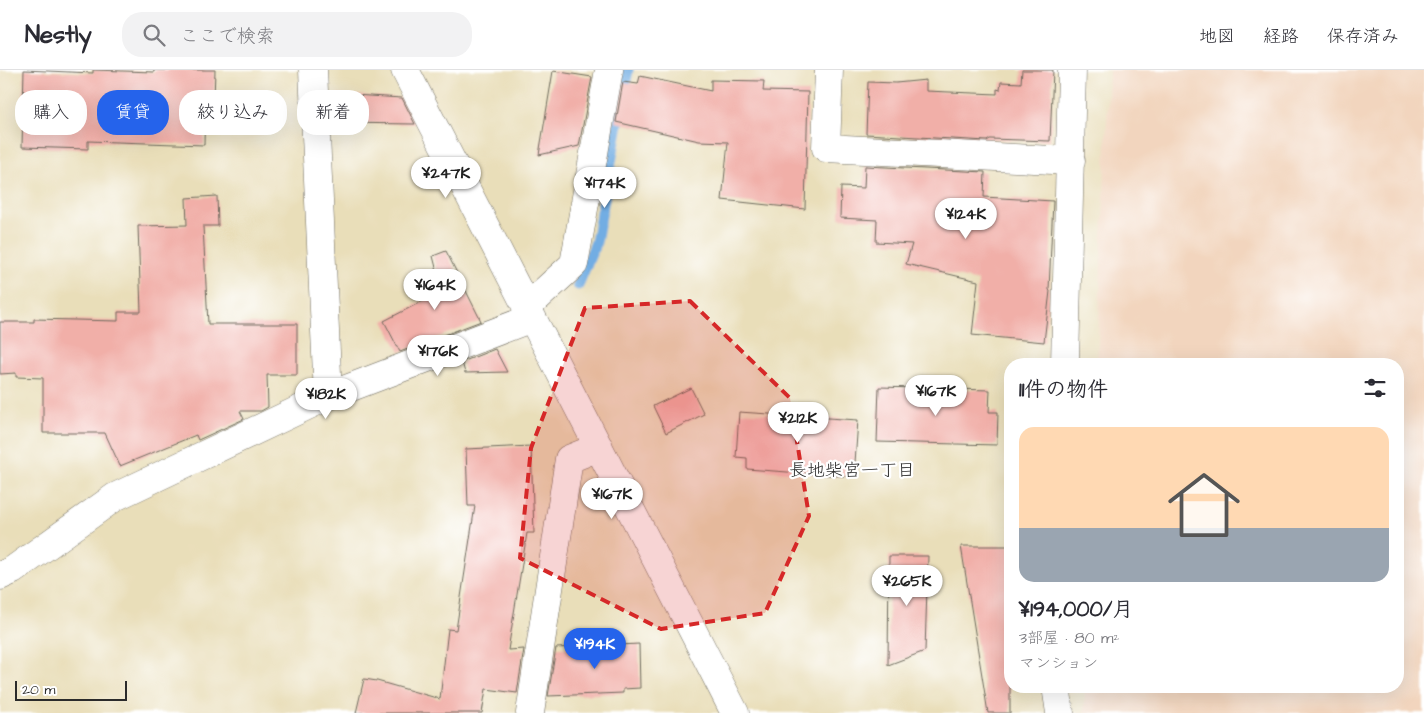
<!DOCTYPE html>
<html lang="ja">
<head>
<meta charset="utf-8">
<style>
  body { margin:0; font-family:"Architects Daughter","Klee One",sans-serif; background:#f2f2f3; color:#2b2b33; height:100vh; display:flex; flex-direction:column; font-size:19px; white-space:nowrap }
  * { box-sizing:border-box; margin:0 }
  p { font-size:16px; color:#7c7c81 }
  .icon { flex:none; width:28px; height:28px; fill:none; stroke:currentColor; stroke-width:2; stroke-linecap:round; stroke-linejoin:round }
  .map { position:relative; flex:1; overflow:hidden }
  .drawer { position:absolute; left:1004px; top:288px; width:400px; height:335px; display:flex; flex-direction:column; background:#fff; border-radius:20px; box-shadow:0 5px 20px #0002 }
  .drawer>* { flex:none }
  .hud { position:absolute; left:15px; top:20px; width:475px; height:45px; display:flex; gap:10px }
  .scale { position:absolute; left:15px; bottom:12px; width:112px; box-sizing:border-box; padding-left:5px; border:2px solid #2b2b2b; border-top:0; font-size:14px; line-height:18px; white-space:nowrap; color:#2b2b2b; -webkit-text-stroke:4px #fff; paint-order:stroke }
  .price { position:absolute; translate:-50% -42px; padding:0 11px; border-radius:18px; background:#fff; color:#222; font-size:16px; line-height:32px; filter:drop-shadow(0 1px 2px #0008) }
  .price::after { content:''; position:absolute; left:50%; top:30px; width:15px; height:11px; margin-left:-8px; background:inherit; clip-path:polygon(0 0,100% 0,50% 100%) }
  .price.on { background:#2563eb; color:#fff }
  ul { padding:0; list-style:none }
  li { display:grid; align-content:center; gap:10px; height:265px; padding:0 15px }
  li span { display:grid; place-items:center; height:155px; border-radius:15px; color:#555 }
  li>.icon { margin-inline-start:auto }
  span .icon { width:90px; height:90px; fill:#fffc; stroke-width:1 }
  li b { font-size:21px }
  h2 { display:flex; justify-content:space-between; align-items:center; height:60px; padding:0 15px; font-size:21px }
  .tag { padding:0 18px; border-radius:20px; background:#fff; box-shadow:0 5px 20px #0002; font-size:18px; line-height:45px }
  .tag.on { background:#2563eb; color:#fff }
  header { display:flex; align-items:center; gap:30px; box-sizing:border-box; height:70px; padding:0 25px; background:#fff; border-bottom:1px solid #e1e1e2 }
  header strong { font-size:24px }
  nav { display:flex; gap:28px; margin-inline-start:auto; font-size:18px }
  .search { width:350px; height:45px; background:#f2f2f3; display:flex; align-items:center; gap:12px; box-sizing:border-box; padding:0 18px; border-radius:20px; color:#7c7c81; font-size:19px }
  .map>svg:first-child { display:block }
</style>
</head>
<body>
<header>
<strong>Nestly</strong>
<div class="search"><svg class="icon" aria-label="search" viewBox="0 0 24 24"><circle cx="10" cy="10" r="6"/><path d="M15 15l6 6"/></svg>ここで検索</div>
<nav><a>地図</a><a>経路</a><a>保存済み</a></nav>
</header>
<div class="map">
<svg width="1424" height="643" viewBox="0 0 1424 643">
  <rect width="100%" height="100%" fill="#fff"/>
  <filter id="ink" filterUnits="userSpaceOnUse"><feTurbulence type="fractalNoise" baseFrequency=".02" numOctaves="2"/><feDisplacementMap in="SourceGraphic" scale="10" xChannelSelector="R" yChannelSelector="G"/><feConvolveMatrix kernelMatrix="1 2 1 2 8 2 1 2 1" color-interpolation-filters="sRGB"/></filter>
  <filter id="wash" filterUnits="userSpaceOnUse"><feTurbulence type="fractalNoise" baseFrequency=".0096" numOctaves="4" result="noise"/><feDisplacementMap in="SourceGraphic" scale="20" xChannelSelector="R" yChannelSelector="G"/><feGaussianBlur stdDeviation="1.12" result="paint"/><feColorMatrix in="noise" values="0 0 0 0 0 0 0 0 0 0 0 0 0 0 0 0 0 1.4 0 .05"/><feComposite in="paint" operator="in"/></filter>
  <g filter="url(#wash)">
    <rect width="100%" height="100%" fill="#e9deb9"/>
    <path fill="#f2d5be" d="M1109 0H1424V643H1084L1085 616H1398V294H1097Z"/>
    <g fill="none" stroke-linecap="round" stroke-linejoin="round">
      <path stroke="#72ade3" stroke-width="11" d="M578 215 596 172 628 0"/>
    </g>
    <g id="blocks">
      <path fill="#f1afa8" d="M24 0 93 3V0L154 2V0H215L214 30 205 29 204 75 88 71V79L22 77Z
        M1022 0H1053L1050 71 990 69 987 71 866 64 868 12 896 13 926 10V21L997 24V19L1000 20 1001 12 1021 13Z
        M553 1 592 7 579 76 539 85Z
        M640 6 711 21V10L764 11 763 21 808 22 805 139 722 130 728 72 699 71 616 52 623 12 638 14Z
        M337 24 402 28 415 54 337 53Z
        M865 96 985 102 984 127 1053 131 1049 220 1050 221 1044 272 972 265 978 211 906 194 912 174 876 172 877 150 840 148 841 117 864 118Z
        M217 126 218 156H203L208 254H297V305H267L268 337 261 341H240L244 349 198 370 196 365 120 396 105 363H43V308L16 307V303L0 304V252H34V249L118 251V242H141L138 156 187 155 186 128Z
        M446 181 481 251 400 282 384 251 442 221 433 186Z
        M495 279 507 302 465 303 462 292Z
        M879 317 990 320 989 342H998L997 375 877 372Z
        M691 318 704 344 666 363 653 336Z
        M739 342 858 350 854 407 747 399V388L736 387Z
        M531 376 534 463H527L508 580 524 579 517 623 486 619 482 643H356L364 609 377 611 440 629 448 559 456 560 475 436H468L466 379Z
        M961 476H1010V643H988Z
        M889 486H928L925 581 888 595Z
        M639 574 640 618 623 619V623L548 626 556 578Z"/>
    </g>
  </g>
  <g filter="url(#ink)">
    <use href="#blocks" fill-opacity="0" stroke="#6e6a5d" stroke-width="1"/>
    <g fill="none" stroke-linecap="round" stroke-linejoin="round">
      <g stroke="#6e6a5d" stroke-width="29">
        <path id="minor" d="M405 0 735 643
          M829 0 826 78 1071 91
          M526 238 574 194 609 0
          M1065 294 1072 0
          M328 326 532 248
          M0 506 13 500 115 427 328 326 313 0
          M1056 616 1060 643
          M530 643 569 389 599 377"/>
      </g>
      <use href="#minor" stroke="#fff" stroke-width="28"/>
    </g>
  </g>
  <path fill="#d62828" fill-opacity="0.2" stroke="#d62828" stroke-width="4" stroke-dasharray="10 6" stroke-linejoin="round" d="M690 231 790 328 809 446 765 543 661 559 520 488 531 378 585 238Z"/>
  <g text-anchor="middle" stroke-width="4.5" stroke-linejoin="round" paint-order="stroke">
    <g font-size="18" fill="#2b2b2b" stroke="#fff">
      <text x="852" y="406">長地柴宮一丁目</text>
    </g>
  </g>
</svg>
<div class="scale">20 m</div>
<b class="price" style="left:446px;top:129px">¥247K</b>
<b class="price" style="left:605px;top:139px">¥174K</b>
<b class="price" style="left:966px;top:170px">¥124K</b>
<b class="price" style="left:435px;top:241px">¥164K</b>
<b class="price" style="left:438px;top:307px">¥176K</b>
<b class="price" style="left:936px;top:347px">¥167K</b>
<b class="price" style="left:326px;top:350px">¥182K</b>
<b class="price" style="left:798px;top:374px">¥212K</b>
<b class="price" style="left:612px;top:450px">¥167K</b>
<b class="price" style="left:907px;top:537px">¥265K</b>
<b class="price on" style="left:595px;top:600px">¥194K</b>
<div class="hud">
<a class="tag">購入</a>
<a class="tag on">賃貸</a>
<a class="tag">絞り込み</a>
<a class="tag">新着</a>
</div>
<section class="drawer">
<h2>11件の物件<svg class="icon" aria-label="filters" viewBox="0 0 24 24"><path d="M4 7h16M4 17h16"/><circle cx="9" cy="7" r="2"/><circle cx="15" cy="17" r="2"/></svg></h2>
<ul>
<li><span style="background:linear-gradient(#ffd9b3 65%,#9aa5b1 0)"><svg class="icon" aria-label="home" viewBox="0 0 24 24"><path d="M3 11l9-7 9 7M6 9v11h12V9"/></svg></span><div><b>¥194,000/月</b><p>3部屋 · 80 m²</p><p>マンション</p></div></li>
</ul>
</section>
</div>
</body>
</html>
